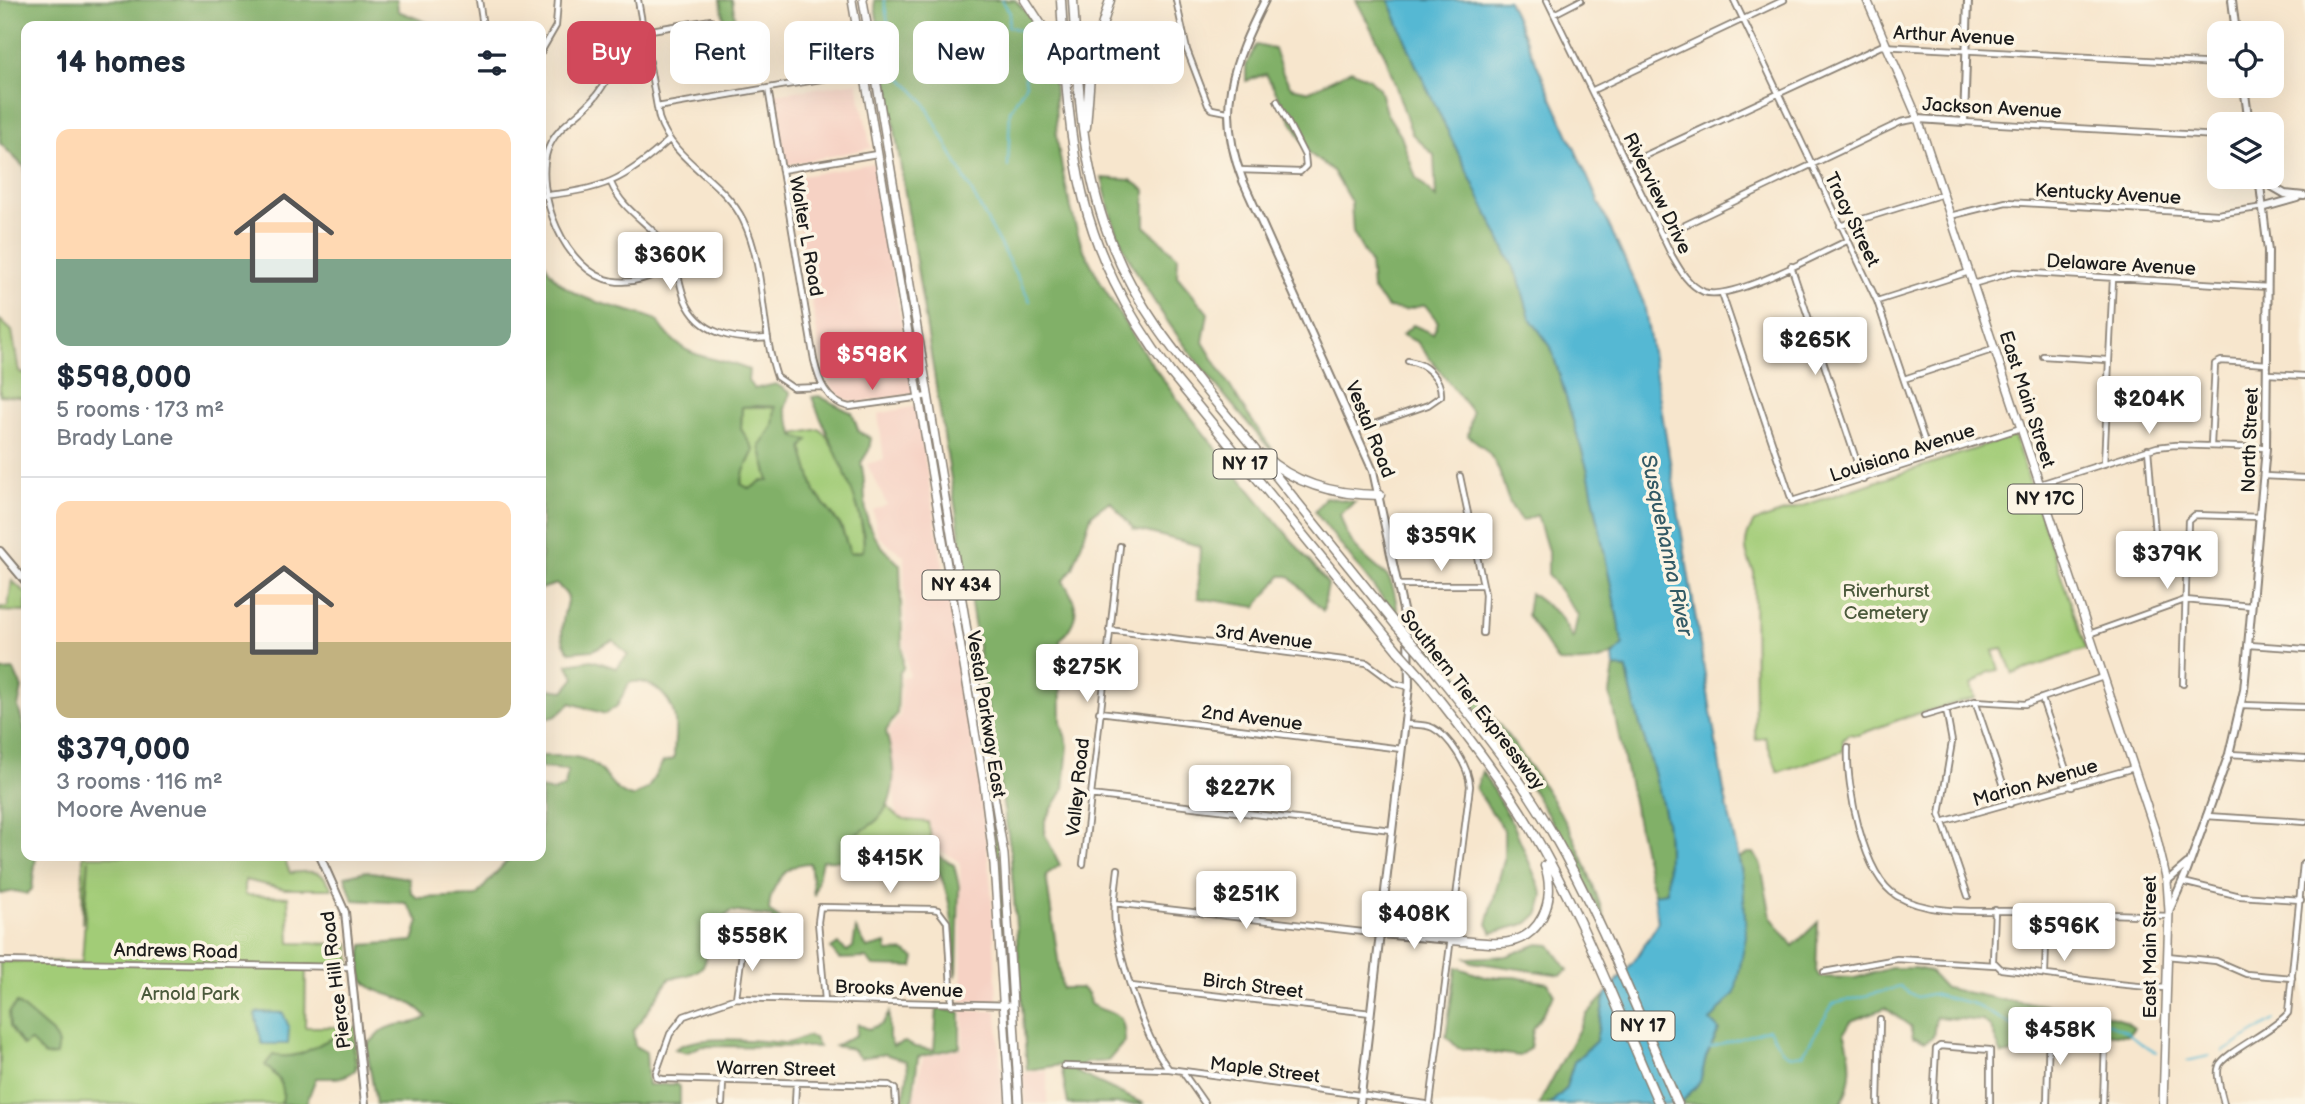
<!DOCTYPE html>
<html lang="en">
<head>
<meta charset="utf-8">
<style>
  body { margin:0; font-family:"Balsamiq Sans",sans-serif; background:#f6f6f7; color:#1f2937; height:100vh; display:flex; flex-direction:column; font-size:26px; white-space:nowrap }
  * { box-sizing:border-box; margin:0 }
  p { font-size:23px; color:#747a83 }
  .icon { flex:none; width:38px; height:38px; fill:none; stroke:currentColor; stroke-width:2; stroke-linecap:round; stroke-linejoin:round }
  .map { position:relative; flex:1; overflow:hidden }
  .details { position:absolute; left:21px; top:21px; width:525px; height:840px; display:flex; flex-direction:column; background:#fff; border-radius:14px; box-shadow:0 7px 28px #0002 }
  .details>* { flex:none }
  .top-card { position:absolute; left:567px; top:21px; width:665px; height:63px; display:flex; gap:14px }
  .buttons { position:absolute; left:2207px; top:21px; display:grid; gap:14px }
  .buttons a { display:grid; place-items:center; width:77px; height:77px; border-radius:14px; background:#fff; box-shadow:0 7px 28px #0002; font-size:35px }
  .price { position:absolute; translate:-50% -60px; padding:0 16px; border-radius:7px; background:#fff; color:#222; font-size:23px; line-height:46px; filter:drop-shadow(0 2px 4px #0008) }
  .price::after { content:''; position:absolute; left:50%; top:42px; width:21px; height:16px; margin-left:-10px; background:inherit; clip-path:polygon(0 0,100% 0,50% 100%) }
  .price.selected { background:#d1495b; color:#fff }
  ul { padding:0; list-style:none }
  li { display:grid; align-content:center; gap:14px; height:371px; padding:0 35px }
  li+li { border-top:2px solid #e0e1e3 }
  li span { display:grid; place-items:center; height:217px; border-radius:14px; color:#555 }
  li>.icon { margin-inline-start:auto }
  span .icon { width:126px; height:126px; fill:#fffc; stroke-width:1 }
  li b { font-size:30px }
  h2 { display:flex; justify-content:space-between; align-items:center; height:84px; padding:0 35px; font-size:30px }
  .pill { padding:0 24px; border-radius:14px; background:#fff; box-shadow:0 7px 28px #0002; font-size:24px; line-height:63px }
  .pill.selected { background:#d1495b; color:#fff }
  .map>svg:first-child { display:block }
</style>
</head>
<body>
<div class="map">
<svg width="2305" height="1104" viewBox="0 0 2305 1104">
  <rect width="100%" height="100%" fill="#fcf5e5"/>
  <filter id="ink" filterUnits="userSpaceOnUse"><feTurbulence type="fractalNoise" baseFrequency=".0143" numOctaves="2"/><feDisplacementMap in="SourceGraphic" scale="14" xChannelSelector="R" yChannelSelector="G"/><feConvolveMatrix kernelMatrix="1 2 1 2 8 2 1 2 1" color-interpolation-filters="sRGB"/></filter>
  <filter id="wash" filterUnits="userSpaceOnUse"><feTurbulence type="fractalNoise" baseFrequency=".00686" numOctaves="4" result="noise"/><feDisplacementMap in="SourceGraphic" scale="28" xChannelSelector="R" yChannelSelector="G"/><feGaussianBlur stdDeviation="1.57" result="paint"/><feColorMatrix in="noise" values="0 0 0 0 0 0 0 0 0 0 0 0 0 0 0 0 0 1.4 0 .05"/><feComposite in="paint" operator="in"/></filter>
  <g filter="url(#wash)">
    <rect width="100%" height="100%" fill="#f7e6cd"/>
    <path fill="#f6d2c4" d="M857 82 871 148 786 165 774 94Z
      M874 163 914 394 855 403 840 397 829 384 821 357 791 178Z
      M916 406 980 784 991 886 997 1001 962 1002 960 862 897 824 889 731 900 715 901 678 909 675 905 652 904 556 878 536 873 510 887 505 867 464 884 459 878 414Z
      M963 1011H997L1003 1104H913L923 1058 963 1048Z
      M1047 1071V1104H1025L1022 1073Z"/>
    <path fill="#a2cc77" stroke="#5f744a" stroke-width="2" d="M0 320 12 331 19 372 26 374V398L0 395Z
      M742 407H775L773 426 760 446 769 481H761L750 489 741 484 744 471 754 450 741 429Z
      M923 407 943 501 997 828 1010 989 1006 995 992 817Z
      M820 429C840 447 868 525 863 551L850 553 841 526 815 492 802 448 794 434Z
      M2014 436 2086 649 2013 674 2003 649 1993 651 1999 670 1989 672 1971 685 1975 698 1909 716 1858 735 1848 734 1843 740V751L1778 772 1765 737 1756 740 1755 731 1754 572C1744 552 1742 541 1754 522Z
      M12 581 26 593V612L0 611V607H8Z
      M887 804C895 822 911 820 928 822L934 853 899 841 871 851H850L847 840 878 818Z
      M83 856H272L285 860 290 873C311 871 322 868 332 889H285L245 880V895L288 897 290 943 349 944 351 967 306 966 305 1027H357L361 1066 296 1068 292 1104H0V961L82 962 89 859 82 924Z"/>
    <path fill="#81b068" stroke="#4e6642" stroke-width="2" fill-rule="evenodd" d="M0 0H397L398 11 436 26H26V176L25 168 0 143Z
      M720 0H732L741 53 732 59Z
      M874 0H1015C1025 11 1038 23 1044 37 1058 67 1054 105 1057 137 1059 158 1075 232 1084 250 1144 374 1242 478 1328 584L1323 611 1289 576H1281L1256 607 1198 598 1200 546 1134 529 1110 501 1092 514 1073 568 1063 581C1079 605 1081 618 1060 640L1061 723 1068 745 1064 789 1045 820V835L1060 865 1046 875 1062 988H1081L1088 993 1090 1004C1114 1018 1124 1006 1125 1041L1108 1061 1085 1063 1076 1072 1144 1104H1068L1061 1065 1027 1070 1010 847Z
      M1356 0H1389L1415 63 1519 279 1530 318 1551 347 1588 471 1623 646C1606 664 1582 663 1558 662L1527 615 1530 593 1559 615 1573 639 1578 615 1548 575V551L1537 515 1522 521C1494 491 1513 464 1468 436L1472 412 1417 342 1402 335 1413 325 1433 334 1438 322 1425 305 1404 310 1388 308 1372 289 1370 263 1353 233 1351 202 1333 171 1309 153 1266 74 1246 81V66L1256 45 1274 49 1283 74 1291 87 1310 91 1351 70 1370 79 1379 88 1386 112 1401 136 1416 178 1436 198 1434 155 1412 134 1385 55Z
      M1102 178 1131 180 1145 190V226L1178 257 1177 276 1208 313 1203 342 1242 406 1281 462C1223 394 1158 322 1120 240 1111 222 1107 198 1102 178Z
      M541 256C563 306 613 302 657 320 685 364 709 353 749 370L748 381 754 389 776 384 790 393 785 409 795 437 808 440 802 448 815 492 841 527 850 553 863 551C871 515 825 434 812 397L819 396 852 413 859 432 871 438 869 450 861 463C867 483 862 506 869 525 875 541 888 553 900 565L903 668 899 674 897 714 886 731C893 759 901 792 879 818 871 827 856 833 847 841L851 851C868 851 880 845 896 842 914 839 939 856 954 865L959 886 957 972 955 977C953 938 955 896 933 862L897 853 890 862 822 860 814 896 810 863C785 863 769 888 769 911L780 919 774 932 772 917 731 911 708 933C710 965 704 975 670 978L633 1032 635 1046 646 1052 648 1085 676 1084 680 1087V1104H376L366 1045C374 1041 376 1035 383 1030 396 1021 413 1027 427 1017 398 982 348 1007 363 945L413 941 419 921 406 903 353 900 345 876 366 871 409 878 411 892 417 898 476 896 511 856H541V789L553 792 565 787 568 770 541 768V756C559 756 580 754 595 765 610 777 613 792 632 797L648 788 663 762 674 759C674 745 677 727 674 714 669 695 649 677 629 683L617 706 605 714 571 703 556 716 541 720V688L564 691 575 678 567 664 592 660 616 668 628 655 613 640 593 650 570 652C555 637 565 614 568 596L557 584 541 589ZM757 406 775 407 773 426 760 446 769 481H761L750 489 741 484 744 471 754 450 741 429 742 407Z
      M1325 497 1355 502 1340 514C1349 547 1362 555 1386 575 1395 583 1397 606 1398 618L1315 512Z
      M1424 649 1434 650C1479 694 1540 775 1570 830 1587 863 1598 901 1611 936 1563 832 1504 733 1424 649Z
      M1614 667 1627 669C1635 721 1657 769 1666 822 1670 844 1667 870 1667 892L1654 894 1649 876 1610 694Z
      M14 670 22 688 18 707 26 734V856H36L32 889 27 894 15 891 0 894V671Z
      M1482 771 1514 826 1543 895 1539 913 1528 923 1492 933 1487 924 1504 860V830L1476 789Z
      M1748 853H1754L1761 865 1771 917 1793 946 1818 922 1816 971 1820 977 1855 978 1891 968H1915L1929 971 1945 988 2004 1000 2091 1011 2119 1018 2134 1028 2128 1035 2076 1031 2060 1020H2043V1042L2038 1050 2002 1055 1991 1028 1983 1021 1936 1017 1933 1037 1925 1042 1913 1037 1910 1026 1885 1008 1851 1021 1844 1033C1853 1056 1853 1082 1841 1104H1680L1700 1082 1706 1057 1719 1030 1709 1021 1735 992 1743 879 1739 859Z
      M856 929 867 948 886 943 887 952 903 951 915 958 913 967 873 966 867 958 839 959 831 949 838 944 847 951 853 947Z
      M1538 944 1550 945 1568 970 1561 975 1472 962 1466 958 1507 956Z
      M1456 967 1485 977H1514L1548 983 1554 995 1533 1029 1530 1048 1520 1056 1458 1048 1446 1036Z
      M1605 995 1596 1041 1574 1062 1565 1090 1550 1104H1539L1587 1014Z
      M348 998 356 1069C345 1080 330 1078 316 1078L306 1104H281C288 1087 278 1077 265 1065L273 1055C308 1062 317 1037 348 1035Z
      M17 1003 52 1033 58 1044 56 1055 45 1056 30 1041 23 1046 10 1027 9 1012Z
      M937 1009 960 1012V1047L918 1057 912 1104H903C903 1090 911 1073 906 1061L885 1054 860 1058 852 1049 835 1046 856 1035 858 1024 868 1029 882 1024 889 1013V1038L893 1046 905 1042 915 1047 934 1050Z
      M807 1036 814 1038 819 1047 701 1046 686 1053 675 1049C696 1033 761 1041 786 1043 793 1043 800 1038 807 1036Z"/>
    <path fill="#55b8d3" stroke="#386a78" stroke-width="2" d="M1389 0H1508L1644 303 1724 791 1743 879 1746 936 1735 993 1710 1021 1719 1030 1706 1057 1700 1082 1680 1104H1550L1565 1090 1574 1062 1596 1041 1605 995 1635 960 1658 923 1654 894 1667 892C1667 869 1670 844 1666 822 1657 769 1635 721 1627 669L1614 667 1613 656 1623 645 1588 471 1551 347 1530 318 1519 279 1415 63Z
      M258 1012 283 1013 289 1027 288 1044H262L255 1014Z"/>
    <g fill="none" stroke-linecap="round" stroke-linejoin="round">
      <path stroke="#55b8d3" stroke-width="2" d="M884 0 896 72 923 100 1030 301
        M1002 0 1010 13 1008 26 1022 31 1019 43 1026 84 1010 111 1008 167
        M1710 1048 1769 1029 1782 1050 1790 1056 1803 1054 1833 1004 1900 987 1917 997 1931 994 1971 1003 2019 1029 2037 1027 2045 1008C2070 1011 2101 1019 2125 1031 2137 1038 2142 1048 2157 1052
        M2223 1052 2274 1020
        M2187 1061 2209 1056"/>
    </g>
  </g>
  <g filter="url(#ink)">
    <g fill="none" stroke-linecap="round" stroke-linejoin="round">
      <g stroke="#8a8174" stroke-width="8">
        <path id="street" d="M479 0 483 26
          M638 0 659 118C673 162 724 180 743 220 766 266 760 328 777 377L793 388 823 387
          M1176 0 1187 50 1208 105 1212 109 1227 112
          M1547 0 1672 256C1680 270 1688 285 1704 292 1731 302 1818 254 1847 241
          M1734 0 1877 301 1930 457
          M1554 14 1581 0
          M645 31 711 20
          M541 52 556 26 558 0
          M650 62 617 68C607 76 603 88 594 98 579 117 558 124 548 149 533 191 565 273 613 281 635 285 656 274 675 266
          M768 88 814 360C819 381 826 402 849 407L929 396
          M1593 90 1784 0
          M657 107 874 70
          M1964 122 2219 136
          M1629 163 1881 46 2219 64
          M782 170 877 154
          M1238 170 1300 172 1306 166 1305 156 1277 101
          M611 183C623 211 647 221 665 244 677 260 678 281 685 300 699 334 735 341 768 338
          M541 196C603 189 623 182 669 140
          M1950 216 2006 202 2218 214 2264 207
          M1840 226 1943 194
          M1662 236 1901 122 1917 119
          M1791 266 1863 480
          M1973 284 2014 272 2268 287
          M1722 294 1792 501 2021 428
          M1877 301 1969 272
          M2043 356 2107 360
          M2268 374 2305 376
          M1904 379 1995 349
          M1357 430 1428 405 1441 396C1442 378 1425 363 1408 361
          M2211 445 2215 364 2221 361 2268 364
          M2148 449 2157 558
          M2104 464 2113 278
          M1460 476 1485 594 1483 633
          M2264 476 2305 478
          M2040 484 2157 447 2175 445 2266 448
          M1399 585H1483
          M1109 630 1367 663 1394 683 1409 687
          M2089 634 2185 600 2251 606
          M2249 645 2305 649
          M2183 684 2188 521 2195 515 2261 517
          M2042 699 2072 787
          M1975 701 2010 804
          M2242 705 2305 707
          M1946 709 1952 742 1940 814 1968 896
          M1099 712 1402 749
          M1924 716 1975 701 2025 704 2103 677
          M1405 724C1414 725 1425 724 1433 728 1450 737 1469 767 1470 786L1430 1104
          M1848 748C1846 786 1863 876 1897 896 1931 916 1981 910 2019 911 2069 913 2119 914 2169 916
          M2229 754 2305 758
          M1090 795 1392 830
          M2206 816 2305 822
          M1942 822 2134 768
          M1083 864 1120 546
          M1118 869C1116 887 1113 905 1115 923 1120 961 1145 1040 1169 1069L1426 1104
          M2183 882 2240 896 2301 900
          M1114 903 1380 934
          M1995 910 1993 961 2001 969C2057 975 2110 986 2167 988
          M2167 956 2216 961 2246 974 2292 978
          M0 961 350 967
          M1824 972 1897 959 1995 965
          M2045 973 2047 912
          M1131 986 1371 1013
          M736 998 743 945
          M825 1000 818 922 820 907 933 909 938 910 947 922 952 1005
          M1064 1066 1168 1069
          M1184 1074 1205 1104
          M722 1104 723 1081
          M795 1104 796 1083
          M896 1104 895 1089 889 1085 663 1079 657 1078 656 1073 670 1034 684 1016 736 998 1013 1005
          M1878 1104 1880 1019
          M1933 1104 1936 1049 1940 1046 1990 1050V1104
          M2047 1104 2049 1029
          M2103 1104 2105 1041
          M2224 1104C2222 1094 2215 1076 2219 1066 2223 1053 2275 1030 2288 1013L2303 864"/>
      </g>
      <g stroke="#8a8174" stroke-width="10">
        <path id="secondary" d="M1265 0C1232 65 1215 110 1243 181L1373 471 1408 633 1409 687 1360 1104
          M2232 0 2236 33
          M2244 86 2249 124
          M1918 119 1964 122 1968 0
          M2259 179 2285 194 2304 196
          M2265 207 2297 198
          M0 551 26 582
          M320 856 345 912 365 1104
          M2167 881 2187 864
          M2169 911 2187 871 2229 754 2244 690 2266 448 2268 251 2259 177
          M1380 934 1451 940"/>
      </g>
      <g stroke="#8a8174" stroke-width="10">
        <path id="primary" d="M852 0 984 785 994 864 1010 1104
          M863 0 1004 855 1019 1104
          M1867 0 1918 119 2155 831 2167 881 2169 911 2163 1104"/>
      </g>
      <g stroke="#8a8174" stroke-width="11">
        <path id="highway" d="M1025 0 1047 34 1061 79
          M1061 0C1070 155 1074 243 1170 372L1398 651
          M1073 0C1078 80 1080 159 1108 234 1136 312 1191 372 1243 435 1294 498 1345 562 1396 625
          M1086 127 1091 62 1110 0
          M1263 455C1295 485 1337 495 1380 495
          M1425 658C1470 715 1517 771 1553 834 1602 919 1638 1014 1678 1104
          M1424 680C1461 728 1499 775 1530 827 1582 914 1618 1012 1659 1104
          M1451 940C1467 941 1484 944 1501 943 1541 941 1557 900 1545 866"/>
      </g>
      <use href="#street" stroke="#fff" stroke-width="4.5"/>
      <use href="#secondary" stroke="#fff" stroke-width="6"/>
      <use href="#primary" stroke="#fff" stroke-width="7"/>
      <use href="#highway" stroke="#fff" stroke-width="8"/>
      <g stroke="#8a8174" stroke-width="11" stroke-linecap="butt">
        <path id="highway-bridge" d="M1396 625 1425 658
          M1398 651 1424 680"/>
      </g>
      <use href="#highway-bridge" stroke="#fff" stroke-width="8"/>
    </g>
  </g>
  <g text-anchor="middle" stroke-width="7" stroke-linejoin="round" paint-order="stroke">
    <g fill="#fcf5e5" stroke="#5f5d58" stroke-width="2">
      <rect x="1213.5" y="449.5" width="63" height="29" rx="5"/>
      <rect x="2008" y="484.5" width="74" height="29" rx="5"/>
      <rect x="922.5" y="570.5" width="77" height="29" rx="5"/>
      <rect x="1611.5" y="1011.5" width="63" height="29" rx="5"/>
    </g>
    <g font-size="18" font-weight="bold" fill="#1c1c1c">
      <text x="1245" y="470">NY 17</text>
      <text x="2045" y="505">NY 17C</text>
      <text x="961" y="591">NY 434</text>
      <text x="1643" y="1032">NY 17</text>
    </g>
    <g font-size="19" fill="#1c1c1c" stroke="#fcf5e5">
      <text transform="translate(1954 35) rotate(3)" y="7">Arthur Avenue</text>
      <text transform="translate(1992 107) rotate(3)" y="7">Jackson Avenue</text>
      <text transform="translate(1658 193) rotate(64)" y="7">Riverview Drive</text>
      <text transform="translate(2108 193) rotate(3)" y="7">Kentucky Avenue</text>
      <text transform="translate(1853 219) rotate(64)" y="7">Tracy Street</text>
      <text transform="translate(807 236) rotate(80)" y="7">Walter L Road</text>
      <text transform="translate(2121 264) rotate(3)" y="7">Delaware Avenue</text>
      <text transform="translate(2028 399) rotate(72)" y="7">East Main Street</text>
      <text transform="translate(1371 429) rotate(68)" y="7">Vestal Road</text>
      <text transform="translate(2249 440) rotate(-88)" y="7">North Street</text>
      <text transform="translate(1902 452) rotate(-18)" y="7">Louisiana Avenue</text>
      <text transform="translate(1264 636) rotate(7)" y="7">3rd Avenue</text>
      <text transform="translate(1473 699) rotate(52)" y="7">Southern Tier Expressway</text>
      <text transform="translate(987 714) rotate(81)" y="7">Vestal Parkway East</text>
      <text transform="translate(1252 717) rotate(7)" y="7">2nd Avenue</text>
      <text transform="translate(2035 782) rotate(-16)" y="7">Marion Avenue</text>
      <text transform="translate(1077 787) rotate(-84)" y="7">Valley Road</text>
      <text transform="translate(2149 947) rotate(-90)" y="7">East Main Street</text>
      <text transform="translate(176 950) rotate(1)" y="7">Andrews Road</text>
      <text transform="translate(335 980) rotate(-97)" y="7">Pierce Hill Road</text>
      <text transform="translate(1253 985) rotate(7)" y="7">Birch Street</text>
      <text transform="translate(899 988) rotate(2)" y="7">Brooks Avenue</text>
      <text transform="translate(776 1068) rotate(1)" y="7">Warren Street</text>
      <text transform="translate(1265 1069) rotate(7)" y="7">Maple Street</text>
    </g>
    <g font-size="19" fill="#4b5a3c" stroke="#fcf5e5">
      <text x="1886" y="597">Riverhurst<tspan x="1886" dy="22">Cemetery</tspan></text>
      <text x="190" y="1000">Arnold Park</text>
    </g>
    <g font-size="21" font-style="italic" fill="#335a65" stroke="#fcf5e5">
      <text transform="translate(1667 545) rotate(78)" y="7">Susquehanna River</text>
    </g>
  </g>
</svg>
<div class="buttons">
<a><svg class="icon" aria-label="locate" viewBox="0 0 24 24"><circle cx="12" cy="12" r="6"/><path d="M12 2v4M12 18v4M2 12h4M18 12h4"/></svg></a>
<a><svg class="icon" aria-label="layers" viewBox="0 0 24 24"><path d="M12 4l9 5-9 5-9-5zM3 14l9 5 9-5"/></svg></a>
</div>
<b class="price" style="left:670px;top:292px">$360K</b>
<b class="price" style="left:1815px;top:377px">$265K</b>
<b class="price selected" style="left:872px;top:392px">$598K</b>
<b class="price" style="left:2149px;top:436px">$204K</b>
<b class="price" style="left:1441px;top:573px">$359K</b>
<b class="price" style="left:2167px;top:591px">$379K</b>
<b class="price" style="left:1087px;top:704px">$275K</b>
<b class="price" style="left:1240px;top:825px">$227K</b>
<b class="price" style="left:890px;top:895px">$415K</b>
<b class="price" style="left:1246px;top:931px">$251K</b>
<b class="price" style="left:1414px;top:951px">$408K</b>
<b class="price" style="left:2064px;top:963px">$596K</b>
<b class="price" style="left:752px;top:973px">$558K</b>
<b class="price" style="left:2060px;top:1067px">$458K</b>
<div class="top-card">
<a class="pill selected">Buy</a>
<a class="pill">Rent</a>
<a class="pill">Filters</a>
<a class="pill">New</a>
<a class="pill">Apartment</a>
</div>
<section class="details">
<h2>14 homes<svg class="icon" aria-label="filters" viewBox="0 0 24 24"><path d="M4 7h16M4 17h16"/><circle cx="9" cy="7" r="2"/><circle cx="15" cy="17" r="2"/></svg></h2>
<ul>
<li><span style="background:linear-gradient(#ffd9b3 60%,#7fa58c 0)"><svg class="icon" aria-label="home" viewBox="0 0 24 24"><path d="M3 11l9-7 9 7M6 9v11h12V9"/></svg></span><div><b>$598,000</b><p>5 rooms · 173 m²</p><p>Brady Lane</p></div></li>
<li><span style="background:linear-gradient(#ffd9b3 65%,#c2b280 0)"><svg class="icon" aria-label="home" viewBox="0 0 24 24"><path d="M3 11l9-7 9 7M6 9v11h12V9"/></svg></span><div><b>$379,000</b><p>3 rooms · 116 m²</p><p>Moore Avenue</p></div></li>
</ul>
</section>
</div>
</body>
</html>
